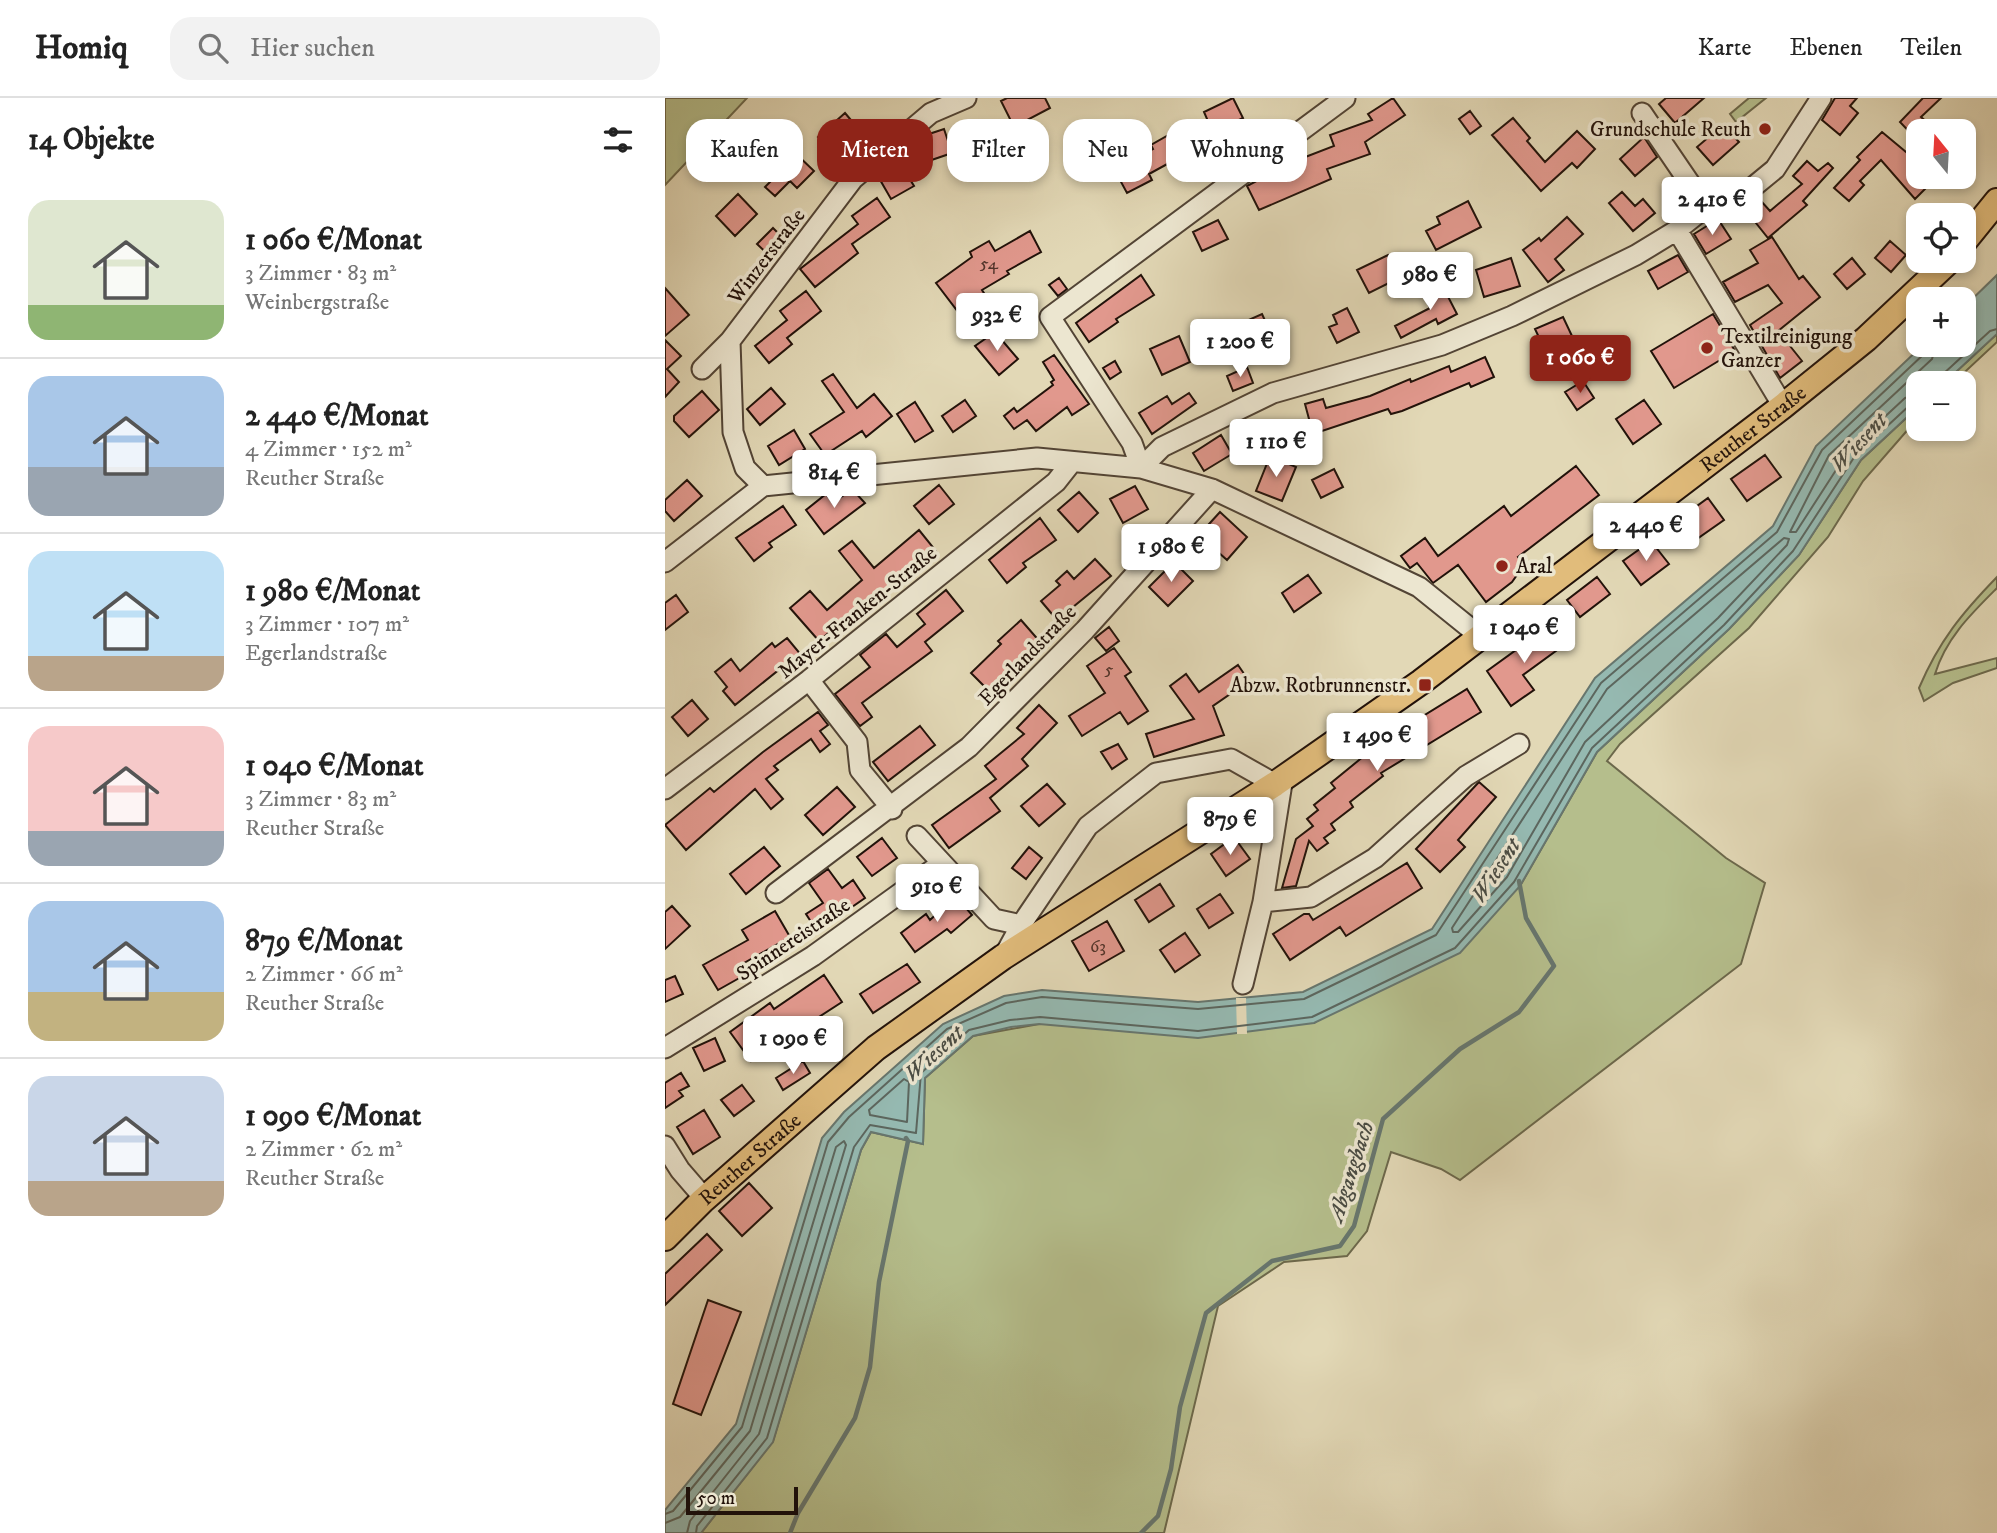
<!DOCTYPE html>
<html lang="de">
<head>
<meta charset="utf-8">
<style>
  body { margin:0; font-family:"IM FELL DW Pica",serif; background:#f2f2f2; color:#222; height:100vh; display:flex; flex-direction:column; font-size:26px; white-space:nowrap }
  * { box-sizing:border-box; margin:0 }
  p { font-size:23px; color:#767676 }
  .icon { flex:none; width:38px; height:38px; fill:none; stroke:currentColor; stroke-width:2; stroke-linecap:round; stroke-linejoin:round }
  .map { position:relative; flex:1; overflow:hidden }
  .sheet { display:flex; flex-direction:column; background:#fff; width:665px }
  .sheet>* { flex:none }
  .hud { position:absolute; left:21px; top:21px; width:665px; height:63px; display:flex; gap:14px }
  .needle { width:46px; rotate:342deg }
  .tools { position:absolute; left:1241px; top:21px; display:grid; gap:14px }
  .tools a { display:grid; place-items:center; width:70px; height:70px; border-radius:14px; background:#fff; box-shadow:0 4px 10px #0003; font-size:35px }
  .scale { position:absolute; left:21px; bottom:18px; width:112px; box-sizing:border-box; padding-left:7px; border:4px solid #22120a; border-top:0; font-size:19px; line-height:24px; white-space:nowrap; color:#22120a; -webkit-text-stroke:5px #ece6d0; paint-order:stroke }
  .price { position:absolute; translate:-50% -60px; padding:0 16px; border-radius:7px; background:#fff; color:#222; font-size:23px; line-height:46px; filter:drop-shadow(0 2px 4px #0008) }
  .price::after { content:''; position:absolute; left:50%; top:42px; width:21px; height:16px; margin-left:-10px; background:inherit; clip-path:polygon(0 0,100% 0,50% 100%) }
  .price.on { background:#8f2418; color:#fff }
  ul { padding:0; list-style:none }
  li { display:flex; align-items:center; gap:21px; height:175px; padding:0 28px }
  li+li { border-top:2px solid #e0e0e0 }
  li span { display:grid; place-items:center; flex:none; width:196px; height:140px; border-radius:21px; color:#555 }
  li>.icon { margin-inline-start:auto }
  span .icon { width:84px; height:84px; fill:#fffc; stroke-width:1 }
  li b { font-size:30px }
  h2 { display:flex; justify-content:space-between; align-items:center; height:84px; padding:0 28px; font-size:30px }
  .tag { padding:0 24px; border-radius:21px; background:#fff; box-shadow:0 4px 10px #0003; font-size:24px; line-height:63px }
  .tag.on { background:#8f2418; color:#fff }
  header { display:flex; align-items:center; gap:42px; box-sizing:border-box; height:98px; padding:0 35px; background:#fff; border-bottom:2px solid #e0e0e0 }
  header strong { font-size:33px }
  nav { display:flex; gap:38px; margin-inline-start:auto; font-size:24px }
  .search { width:490px; height:63px; background:#f2f2f2; display:flex; align-items:center; gap:18px; box-sizing:border-box; padding:0 24px; border-radius:21px; color:#767676; font-size:26px }
  main { display:flex; flex:1; min-height:0 }
  .map>svg:first-child { display:block }
</style>
</head>
<body>
<header>
<strong>Homiq</strong>
<div class="search"><svg class="icon" aria-label="search" viewBox="0 0 24 24"><circle cx="10" cy="10" r="6"/><path d="M15 15l6 6"/></svg>Hier suchen</div>
<nav><a>Karte</a><a>Ebenen</a><a>Teilen</a></nav>
</header>
<main>
<section class="sheet">
<h2>14 Objekte<svg class="icon" aria-label="filters" viewBox="0 0 24 24"><path d="M4 7h16M4 17h16"/><circle cx="9" cy="7" r="2"/><circle cx="15" cy="17" r="2"/></svg></h2>
<ul>
<li><span style="background:linear-gradient(#dfe7d0 75%,#8fb573 0)"><svg class="icon" aria-label="home" viewBox="0 0 24 24"><path d="M3 11l9-7 9 7M6 9v11h12V9"/></svg></span><div><b>1 060 €/Monat</b><p>3 Zimmer · 83 m²</p><p>Weinbergstraße</p></div></li>
<li><span style="background:linear-gradient(#a9c7e8 65%,#9aa5b1 0)"><svg class="icon" aria-label="home" viewBox="0 0 24 24"><path d="M3 11l9-7 9 7M6 9v11h12V9"/></svg></span><div><b>2 440 €/Monat</b><p>4 Zimmer · 152 m²</p><p>Reuther Straße</p></div></li>
<li><span style="background:linear-gradient(#bfe0f5 75%,#b9a48a 0)"><svg class="icon" aria-label="home" viewBox="0 0 24 24"><path d="M3 11l9-7 9 7M6 9v11h12V9"/></svg></span><div><b>1 980 €/Monat</b><p>3 Zimmer · 107 m²</p><p>Egerlandstraße</p></div></li>
<li><span style="background:linear-gradient(#f6c9c9 75%,#9aa5b1 0)"><svg class="icon" aria-label="home" viewBox="0 0 24 24"><path d="M3 11l9-7 9 7M6 9v11h12V9"/></svg></span><div><b>1 040 €/Monat</b><p>3 Zimmer · 83 m²</p><p>Reuther Straße</p></div></li>
<li><span style="background:linear-gradient(#a9c7e8 65%,#c2b280 0)"><svg class="icon" aria-label="home" viewBox="0 0 24 24"><path d="M3 11l9-7 9 7M6 9v11h12V9"/></svg></span><div><b>879 €/Monat</b><p>2 Zimmer · 66 m²</p><p>Reuther Straße</p></div></li>
<li><span style="background:linear-gradient(#c9d6e8 75%,#b9a48a 0)"><svg class="icon" aria-label="home" viewBox="0 0 24 24"><path d="M3 11l9-7 9 7M6 9v11h12V9"/></svg></span><div><b>1 090 €/Monat</b><p>2 Zimmer · 62 m²</p><p>Reuther Straße</p></div></li>
</ul>
</section>
<div class="map">
<svg width="1332" height="1435" viewBox="0 0 1332 1435">
  <rect width="100%" height="100%" fill="#e2d8b6"/>
  <filter id="stains"><feTurbulence type="fractalNoise" baseFrequency=".00286" numOctaves="4"/><feColorMatrix values="0 0 0 0 .2 0 0 0 0 .09 0 0 0 0 .02 0 0 0 .5 -.17"/></filter>
  <radialGradient id="worn" r=".72"><stop offset=".6" stop-color="#630" stop-opacity="0"/><stop offset="1" stop-color="#630" stop-opacity=".3"/></radialGradient>
  <path fill="#b5be8c" stroke="#6c684b" stroke-width="2" d="M0 0H82L0 87Z
    M1084 0H1101L1071 24 1065 16Z
    M1332 236V244L1288 285H1279Z
    M1253 309V320L1198 383 1163 439 1084 530 955 646 942 663 1061 760 1100 785 1076 866 795 1082 776 1071 726 1054 702 1133 682 1158 619 1164 553 1208 499 1435H36L108 1343 196 1052 206 1034 258 1046 260 980 308 938 374 926 649 925 855 788 932 654 1064 531 1134 457 1196 362Z
    M1332 479V490C1306 516 1281 540 1270 576L1332 560V570L1288 585 1259 603 1254 590C1274 543 1297 515 1332 479Z"/>
  <path fill="#95b9b1" stroke="#67766e" stroke-width="2" d="M1332 177V236L1279 285H1253V309L1196 362 1134 457 1064 531 932 654 855 788 795 855 649 925 533 940 374 926 346 929 308 938 260 980 258 1046 206 1034 196 1052 108 1344 36 1435H0V1412L71 1326 157 1040 179 1014 278 926 339 898 377 892 533 904 638 894 767 831 930 580 1108 428 1151 348 1258 247H1298L1299 209Z"/>
  <path fill="#e2d8b6" d="M571 900H581L582 936H572Z"/>
  <g fill="none" stroke-linecap="round" stroke-linejoin="round">
    <path stroke="#5c665e" stroke-width="2" d="M1275 285 1277 277 1325 233 1332 231
      M1253 296 1240 300 1184 352 1131 434H1125L1164 357 1267 261 1271 247
      M1119 440 1124 441 1122 447 1053 520 920 644 842 779 793 834H788L787 830 942 591Z
      M239 981 244 984 242 1024 205 1017 204 1012Z
      M0 1416 8 1413 77 1329 163 1044 184 1019 282 931 341 905 377 899 533 911 639 901 771 837 936 585 1112 434 1157 352 1260 255 1263 247
      M0 1425 15 1419 85 1333 171 1049 179 1043 181 1047 94 1336 25 1423 22 1435
      M31 1435 32 1428 102 1340 189 1049 205 1027 251 1035 256 975 304 932 345 922 375 919 533 933 647 919 790 850 849 784 927 650 1059 527 1128 453 1190 358 1246 306 1253 304"/>
    <path stroke="#67766e" stroke-width="4.5" d="M125 1435 133 1415 190 1320 205 1269 214 1184 243 1043 241 1040
      M476 1435 493 1418 506 1371 515 1309 541 1215 607 1163 675 1148 689 1128 718 1021 795 951 854 914 889 868 861 820 854 783"/>
  </g>
  <path fill="#e1988d" stroke="#22120a" stroke-width="2" d="M342 0H380L385 10 349 29 336 3Z
    M568 0 578 20 548 35 539 14Z
    M728 0 740 17 700 44 705 56 662 71 666 81 594 112 582 88 630 63 669 48 665 37 707 22 703 16Z
    M1001 0H1039L1010 25 994 6Z
    M1170 0H1192L1185 8 1193 15 1175 37 1157 22Z
    M1258 0H1276L1256 19 1272 33H1253V43L1235 24Z
    M805 13 816 28 805 36 794 21Z
    M180 15 196 34 169 58 153 39Z
    M848 20 865 40 862 43 880 64 912 33 930 51 912 70 907 65 876 93 827 37Z
    M1058 27 1074 44 1048 67 1032 49Z
    M279 31 287 55 249 68 243 50 258 38Z
    M514 31 526 53 484 76 487 82 462 95 449 71 488 51 486 47Z
    M1217 34 1253 64V79H1272L1250 101 1216 62 1195 83 1199 87 1184 103 1169 90 1195 62 1192 59Z
    M979 39 992 59 970 78 955 61Z
    M97 48 105 56 110 51 120 61 128 53 149 73 132 90 125 83 110 98 100 89 106 83 83 61Z
    M1142 63 1153 73 1163 65 1168 70 1138 103 1142 107 1103 140 1083 115 1097 104 1105 113 1137 86 1128 78Z
    M236 67 249 88 226 101 214 80Z
    M957 94 970 108 978 101 990 115 968 133 944 105Z
    M73 96 92 116 70 138 51 118Z
    M212 100 225 119 187 146 193 155 150 189 135 171 193 126 187 118Z
    M803 103 816 129 771 152 761 133 775 126 772 119Z
    M902 119 918 136 890 161 899 172 883 184 858 152 874 140 876 143Z
    M1053 121 1066 141 1041 156 1029 136Z
    M553 122 563 141 537 153 528 134Z
    M108 130 123 145 108 161 92 146Z
    M365 133 376 154 342 173 344 176 317 192 330 212 342 204 351 216 328 232 311 209 297 219 271 185 307 159 305 154 324 143 330 153Z
    M1107 139 1134 181 1138 178 1155 199 1113 233 1137 263 1115 280 1085 227 1117 205 1103 187 1070 204 1058 184 1093 165 1085 152Z
    M1225 143 1241 157 1226 174 1210 160Z
    M723 157 734 180 704 195 692 172Z
    M1013 157 1023 174 993 191 983 173Z
    M846 160 855 188 819 199 811 172Z
    M1187 160 1200 176 1182 191 1169 176Z
    M476 177 489 197 451 221 453 224 424 244 411 225Z
    M394 180 402 191 393 198 384 187Z
    M777 187 792 216 773 226 771 221 736 240 730 228 765 210 758 196Z
    M0 190 24 217 0 238Z
    M141 193 156 213 122 240 127 246 104 265 90 248 122 222 115 213Z
    M682 210 694 234 672 245 664 229 672 226 668 217Z
    M597 216 606 236 579 249 570 228Z
    M1048 216 1070 253 1009 290 986 253Z
    M898 219 907 238 879 250 870 231Z
    M330 234 353 261 334 277 310 248Z
    M514 238 525 264 497 277 485 251Z
    M0 242 16 258 2 271 14 284 0 299Z
    M389 257 424 306 407 317 402 309 371 333 362 322 349 331 339 318 349 310 352 314 388 287 386 284 389 282 378 264Z
    M820 259 829 279 806 289 804 285 737 313 726 316 723 311 648 336 640 306 658 301 661 310 705 298 745 281 746 284 784 268 786 274Z
    M450 263 456 274 445 281 438 270Z
    M582 269 588 285 568 293 562 278Z
    M168 276 192 310 209 296 227 318 201 339 197 333 160 357 145 336 179 314 157 283Z
    M918 283 929 300 912 312 900 294Z
    M106 290 120 306 95 327 82 311Z
    M37 293 54 312 24 339 9 323V318Z
    M524 295 531 305 487 336 474 315 502 298 507 306Z
    M300 302 311 318 288 334 277 318Z
    M979 302 996 326 968 346 951 321Z
    M250 304 268 333 250 344 232 316Z
    M129 332 140 351 114 367 103 348Z
    M556 337 567 356 539 373 528 355Z
    M1100 357 1116 379 1082 403 1066 381Z
    M605 358 631 369 617 403 591 393Z
    M911 368 934 397 853 459 859 467 847 484 821 504 793 467 768 485 752 465 745 470 736 458 760 440 773 458 839 408 846 418Z
    M669 371 678 389 656 400 647 382Z
    M22 382 37 398 9 423 0 413V402Z
    M274 387 289 406 264 426 249 408Z
    M470 388 483 411 458 425 445 401Z
    M187 391 200 405 159 436 141 412 161 396 168 405Z
    M414 394 433 415 413 434 393 412Z
    M1043 400 1059 422 1029 443 1014 421Z
    M118 408 131 427 104 445 107 449 89 463 71 440Z
    M555 414 582 439 562 462 534 437Z
    M375 420 391 442 358 465 361 469 342 485 324 462Z
    M254 432 271 453 214 501 213 499 183 525 180 521 154 543 125 510 145 493 162 512 197 482 174 453 187 443 209 470Z
    M986 443 1004 466 976 487 958 463Z
    M430 461 446 478 392 522 376 503 395 487 391 483 402 473 409 481Z
    M509 464 528 483 503 508 484 489Z
    M643 477 656 495 629 514 617 495Z
    M932 479 945 496 915 519 902 502Z
    M281 492 298 513 260 544 267 553 197 605 207 619 195 628 170 596 205 569 195 557 221 536 232 549 260 526 252 516Z
    M11 497 23 514 0 532V505Z
    M356 522 376 545 345 572 347 575 326 595 306 575 336 546 333 543Z
    M884 528 899 547 858 577 869 592 846 608 822 573Z
    M444 529 454 543 441 553 430 540Z
    M122 540 137 558 129 564 131 567 119 576 115 571 70 607 58 593 62 589 50 574 66 561 75 573 107 545 110 549Z
    M449 550 466 574 460 578 483 613 463 626 455 614 417 638 404 618 440 595 422 568Z
    M573 567 584 583 548 608 559 637 489 659 481 636 529 621 505 588 521 576 534 594Z
    M802 591 816 614 716 675 718 678 685 704 688 709 666 726 670 732 659 740 663 745 652 753 644 743 631 788 617 790 631 741 648 728 642 721 653 712 649 707 670 690 666 685 716 644Z
    M27 602 43 621 23 638 7 619Z
    M374 607 392 625 357 661 363 668 325 700 335 713 284 750 267 727 331 681 320 668 359 636 352 630Z
    M153 614 163 627 155 633 165 646 155 654 146 641 109 668 113 672 101 681 118 701 106 711 90 691 21 752 0 727 45 690 49 694 98 654Z
    M255 628 270 647 223 683 208 664Z
    M453 646 462 661 447 671 436 654Z
    M814 684 831 699 793 742 800 749 775 774 751 751Z
    M382 686 400 706 374 728 356 708Z
    M172 689 190 709 158 737 140 717Z
    M569 739 585 761 561 778 546 756Z
    M217 740 232 760 207 778 192 759Z
    M99 749 115 768 81 796 65 776Z
    M364 749 377 760 361 781 347 770Z
    M742 765 757 790 681 838 675 829 625 862 608 836 639 816H644L648 822Z
    M163 771 177 790 188 782 200 800 152 833 141 816 158 805 144 785Z
    M495 786 509 808 484 824 470 802Z
    M555 796 568 815 544 830 532 811Z
    M291 798 307 817 286 835 282 831 250 854 236 835 261 816 265 822Z
    M7 808 25 828 0 851V814Z
    M110 813 125 839 79 865 85 874 53 892 38 867 83 842 77 832Z
    M442 823 459 853 424 873 407 843Z
    M520 835 535 857 510 874 495 852Z
    M242 866 255 884 208 915 195 896Z
    M159 877 177 904 140 928 138 925 86 963 65 934 105 905 109 911Z
    M10 878 18 896 0 904V882Z
    M50 940 60 963 39 973 28 950Z
    M138 963 145 975 118 992 111 980Z
    M16 975 24 988 14 993 18 998 0 1010V985Z
    M77 987 89 1003 69 1018 56 1002Z
    M39 1012 55 1039 28 1056 12 1029Z
    M84 1085 107 1110 77 1138 54 1113Z
    M42 1136 57 1152 0 1207V1176Z
    M43 1202 76 1214 36 1317 8 1306Z"/>
  <g fill="none" stroke-linecap="round" stroke-linejoin="round">
    <g stroke="#524435" stroke-width="23">
      <path id="minor" d="M680 0 385 219 467 345 476 370 497 349 608 295 777 247 847 218 971 157 1012 132 1041 109 1082 94 1110 71 1156 0
        M977 15 1041 109
        M1012 132 1118 308
        M65 243 68 334 80 370 98 388
        M37 271 65 243 188 81 266 15 301 0
        M0 464 98 388 372 360 476 370 547 391 754 489 816 539
        M144 582 192 644 195 672 227 711
        M0 691 144 582 391 384 406 365
        M252 738 329 821 356 827
        M111 795 304 649 420 532 547 391
        M598 804 646 799 710 760 801 678 854 646
        M339 858 356 827 423 728 491 675 566 661 610 686
        M578 886 598 804 618 679
        M0 950 148 858 277 765
        M0 1048 15 1072 40 1101"/>
    </g>
    <g stroke="#22120a" stroke-width="28">
      <g id="major">
        <path d="M1298 145 1332 103"/>
        <path id="s1" d="M0 1140 37 1103 211 950 338 859 610 686 756 584 1118 308 1201 241 1284 163"/>
      </g>
    </g>
    <use href="#minor" stroke="#ece6d0" stroke-width="19"/>
    <use href="#major" stroke="#e1bc7b" stroke-width="24"/>
  </g>
  <g fill="#8f2418" stroke="#ece6d0" stroke-width="2.5">
    <circle cx="1100" cy="31" r="7"/>
    <circle cx="1042" cy="250" r="7"/>
    <circle cx="837" cy="468" r="7"/>
    <rect x="753" y="580" width="14" height="14" rx="3.5"/>
  </g>
  <g text-anchor="middle" stroke-width="7" stroke-linejoin="round" paint-order="stroke">
    <g font-size="18" fill="#52342b">
      <text x="324" y="171">54</text>
      <text x="444" y="577">5</text>
      <text x="433" y="854">63</text>
    </g>
    <g font-size="21" fill="#22120a" stroke="#ece6d0" text-anchor="end">
      <text x="1086" y="38">Grundschule Reuth</text>
      <text x="1056" y="245" text-anchor="start">Textilreinigung<tspan x="1056" dy="24">Ganzer</tspan></text>
      <text x="851" y="475" text-anchor="start">Aral</text>
      <text x="746" y="594">Abzw. Rotbrunnenstr.</text>
    </g>
    <g font-size="21" fill="#22120a" stroke="#ece6d0">
      <text transform="translate(101 158) rotate(-53)" y="7">Winzerstraße</text>
      <text dy="7" stroke="none"><textPath href="#s1" startOffset="1358">Reuther Straße</textPath></text>
      <text transform="translate(192 514) rotate(-39)" y="7">Mayer-Franken-Straße</text>
      <text transform="translate(362 557) rotate(-46)" y="7">Egerlandstraße</text>
      <text transform="translate(128 841) rotate(-34)" y="7">Spinnereistraße</text>
      <text dy="7" stroke="none"><textPath href="#s1" startOffset="116">Reuther Straße</textPath></text>
    </g>
    <g font-size="23" font-style="italic" fill="#4a4c44" stroke="#ece6d0">
      <text transform="translate(1193 344) rotate(-47)" y="8">Wiesent</text>
      <text transform="translate(830 772) rotate(-57)" y="8">Wiesent</text>
      <text transform="translate(268 955) rotate(-42)" y="8">Wiesent</text>
      <text transform="translate(685 1073) rotate(-72)" y="8">Abgangbach</text>
    </g>
  </g>
  <rect width="100%" height="100%" filter="url(#stains)"/>
  <rect width="100%" height="100%" fill="url(#worn)"/>
</svg>
<div class="tools">
<a><svg class="needle" viewBox="-14 -14 28 28"><path d="M0-13l5 13h-10z" fill="#e53935"/><path d="M0 13l5-13h-10z" fill="#767676"/></svg></a>
<a><svg class="icon" aria-label="locate" viewBox="0 0 24 24"><circle cx="12" cy="12" r="6"/><path d="M12 2v4M12 18v4M2 12h4M18 12h4"/></svg></a>
<a>+</a>
<a>−</a>
</div>
<div class="scale">50 m</div>
<b class="price" style="left:1047px;top:139px">2 410 €</b>
<b class="price" style="left:765px;top:214px">980 €</b>
<b class="price" style="left:332px;top:255px">932 €</b>
<b class="price" style="left:575px;top:281px">1 200 €</b>
<b class="price on" style="left:915px;top:297px">1 060 €</b>
<b class="price" style="left:611px;top:381px">1 110 €</b>
<b class="price" style="left:169px;top:412px">814 €</b>
<b class="price" style="left:981px;top:465px">2 440 €</b>
<b class="price" style="left:506px;top:486px">1 980 €</b>
<b class="price" style="left:859px;top:567px">1 040 €</b>
<b class="price" style="left:712px;top:675px">1 490 €</b>
<b class="price" style="left:565px;top:759px">879 €</b>
<b class="price" style="left:272px;top:826px">910 €</b>
<b class="price" style="left:128px;top:978px">1 090 €</b>
<div class="hud">
<a class="tag">Kaufen</a>
<a class="tag on">Mieten</a>
<a class="tag">Filter</a>
<a class="tag">Neu</a>
<a class="tag">Wohnung</a>
</div>
</div>
</main>
</body>
</html>
